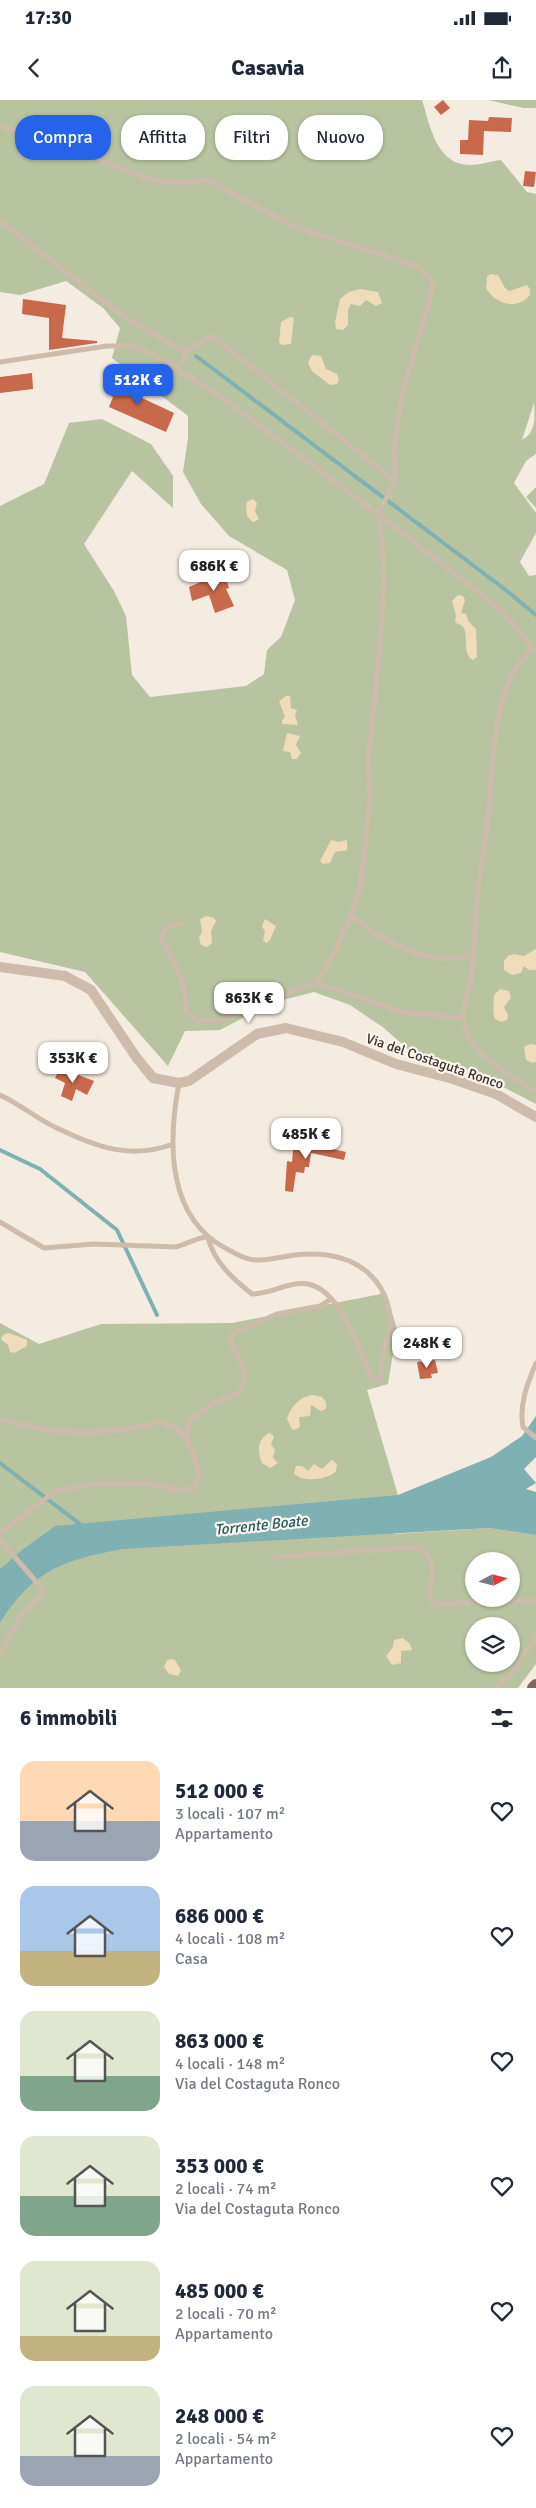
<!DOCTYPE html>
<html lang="it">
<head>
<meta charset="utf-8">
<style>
  body { margin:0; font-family:Signika,sans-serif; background:#f6f6f7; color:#1f2937; height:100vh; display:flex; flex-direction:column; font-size:19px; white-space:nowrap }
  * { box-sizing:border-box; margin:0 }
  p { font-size:16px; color:#747a83 }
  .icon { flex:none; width:28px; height:28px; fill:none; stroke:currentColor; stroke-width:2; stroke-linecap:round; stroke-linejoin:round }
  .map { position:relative; height:1588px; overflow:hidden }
  .side { display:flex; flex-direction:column; background:#fff; flex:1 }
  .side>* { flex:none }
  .top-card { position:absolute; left:15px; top:15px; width:506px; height:45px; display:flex; gap:10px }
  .needle { width:32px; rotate:83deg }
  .tools { position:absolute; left:465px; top:1452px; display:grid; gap:10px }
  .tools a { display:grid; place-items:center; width:55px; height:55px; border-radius:50%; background:#fff; box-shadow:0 1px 4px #0004; font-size:25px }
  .price { position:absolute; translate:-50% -42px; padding:0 11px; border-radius:10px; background:#fff; color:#222; font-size:16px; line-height:32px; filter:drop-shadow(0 1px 2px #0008) }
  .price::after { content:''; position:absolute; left:50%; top:30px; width:15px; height:11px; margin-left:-8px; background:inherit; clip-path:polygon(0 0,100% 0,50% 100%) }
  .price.current { background:#2563eb; color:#fff }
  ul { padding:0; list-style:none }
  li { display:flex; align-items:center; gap:15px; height:125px; padding:0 20px }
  li span { display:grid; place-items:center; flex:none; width:140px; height:100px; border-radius:15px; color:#555 }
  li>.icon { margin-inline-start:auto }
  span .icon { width:60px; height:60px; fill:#fffc; stroke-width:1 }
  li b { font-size:21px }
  h2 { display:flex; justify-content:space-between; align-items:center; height:60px; padding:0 20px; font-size:21px }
  .pill { padding:0 18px; border-radius:20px; background:#fff; box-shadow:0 1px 4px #0004; font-size:18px; line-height:45px }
  .pill.current { background:#2563eb; color:#fff }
  .status { display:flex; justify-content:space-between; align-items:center; height:35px; padding:0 25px; background:#fff; direction:ltr }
  .status svg { height:14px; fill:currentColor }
  header { display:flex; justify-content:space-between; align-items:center; height:65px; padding:0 20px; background:#fff; font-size:22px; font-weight:700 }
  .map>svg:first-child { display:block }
</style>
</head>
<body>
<div class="status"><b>17:30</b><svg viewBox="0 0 49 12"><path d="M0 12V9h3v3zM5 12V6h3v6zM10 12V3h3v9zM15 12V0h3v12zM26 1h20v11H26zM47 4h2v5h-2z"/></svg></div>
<header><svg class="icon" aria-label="back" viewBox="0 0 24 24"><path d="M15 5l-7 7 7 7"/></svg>Casavia<svg class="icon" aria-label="share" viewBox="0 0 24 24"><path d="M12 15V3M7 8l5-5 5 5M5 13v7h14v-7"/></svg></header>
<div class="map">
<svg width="536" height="1588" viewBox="0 0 536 1588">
  <rect width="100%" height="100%" fill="#f4ebe1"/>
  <path fill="#b8c4a0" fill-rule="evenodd" d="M0 0H422C430 25 436 65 470 65 480 65 491 61 501 60L527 92 536 94V354L526 361 514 383 536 413V433L520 462 529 476 536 475V1004L470 970 425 959 410 951 384 928 350 905 314 892 271 903 220 930 185 931 168 966 85 872 0 852V406L44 384 69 323 102 319 151 344 173 376V408L132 371 84 444 114 491 126 516 132 575 150 597 246 586 264 574 267 550 281 537 295 500 287 470 229 436 201 404 183 372 188 338V316L112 258 120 228 103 208 66 181 20 195 0 192ZM534 303C535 317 536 333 522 340Z
    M488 0H536V8H524Z
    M536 387V408L526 397Z
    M386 1193 397 1229 388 1284 367 1290 398 1395 394 1434 489 1428 536 1435V1564L518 1588H0V1223L39 1244 101 1224 232 1223ZM474 1461H511V1499H474ZM474 1526H511V1564H474Z"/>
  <path fill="#efdcb8" d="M490 174 498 175 505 188 509 191 527 185 530 189V195C517 211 495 204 486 188L487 177Z
    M360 189 378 192 382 203 376 206 366 200 360 206 351 204 348 210V225L343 230 336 229 335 222 340 199 349 192Z
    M290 217 294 218 291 244 282 245 279 242 281 222Z
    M312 255 321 256 326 269 337 274 339 280 337 284 330 285 312 271 308 263Z
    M253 399 257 403 255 411 259 419 254 422C246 419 245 409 247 402Z
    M458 495 463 496 465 500 461 513 466 514 468 521 476 529 477 557 473 560C461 553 470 532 462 526 460 524 457 524 455 522L456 516 452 501Z
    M286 596H290L291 608 297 610 295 615 298 625 282 624V620L285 617 279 601Z
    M287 633 300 636 296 645 301 653 297 659H292L290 652 283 651Z
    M331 740 338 742 347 740V750L335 752 330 763 323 764 320 761Z
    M206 816 214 818 216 821 211 831 212 843 207 847 201 845 199 838 202 832 200 819Z
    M265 819 276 826 270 840 266 843 263 840 265 832 262 826Z
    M536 849V870H529L524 866 521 873 512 875 504 870V861L508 856 514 854 524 856Z
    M500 889 509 891 511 898 504 907 508 915 507 920 501 922 495 919C492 912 494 902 494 895Z
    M530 944 536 945V962L532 963 526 960 524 947Z
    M9 1233 27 1240V1246L14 1253 10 1252 8 1245 1 1239 4 1234Z
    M313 1295 322 1297 326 1302V1309L321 1311 311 1305 310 1316 299 1317 300 1327 295 1330 292 1329 287 1319C291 1306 299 1297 313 1295Z
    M269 1333 274 1336 271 1344 275 1350 273 1358 278 1363 270 1368 262 1363C257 1351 257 1340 269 1333Z
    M332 1360 337 1364 336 1371C329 1380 301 1383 294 1373L296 1366H302L308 1371 314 1364 322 1369Z
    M403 1538 410 1544 412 1550 401 1551V1563L392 1565 386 1556 393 1547 394 1540Z
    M171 1559 175 1560 181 1570 178 1576 169 1574 164 1567 167 1560Z"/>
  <path fill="#7fb0b2" d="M536 1316V1357L524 1369 536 1383 526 1389 536 1392V1435L489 1428 123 1449C64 1460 33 1470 0 1523V1469L22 1450 55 1426 398 1395 491 1357 522 1336Z"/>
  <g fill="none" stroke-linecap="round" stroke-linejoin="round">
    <path stroke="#7fb0b2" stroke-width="4" d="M196 256 507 491 536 515
      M0 1050 40 1069 117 1130 157 1215
      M0 1363 84 1427"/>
  </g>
  <path fill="#c8694b" d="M443 0 450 8 441 15 434 7Z
    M489 17 512 18 511 32 484 31 483 55 460 54V40H468L469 20 488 21Z
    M525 71 536 72 534 87 523 86Z
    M23 199 66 205 62 238 97 241V243L49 250V218L22 214Z
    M32 273 33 289 0 293V277Z
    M111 273 126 280 123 289 174 313 166 332 109 307 113 297 109 294Z
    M224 472 229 488 226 489 234 506 215 513 209 495 192 501 189 487Z
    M82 947 95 953 89 964 72 966Z
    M60 968 94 981 87 995 76 989 72 1001 61 996 65 983 55 978Z
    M294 1040 346 1052 344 1060 311 1053 309 1067H305L304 1073 296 1072 293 1092 285 1091 287 1061 292 1062Z
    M435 1260 438 1273 431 1274 432 1278 420 1279 417 1262Z"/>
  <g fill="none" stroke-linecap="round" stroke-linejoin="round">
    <path stroke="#cdbbac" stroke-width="5" d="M0 26 67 47 148 79 175 83 207 80 295 127 417 166 431 180 433 188 401 299 394 352 395 381 378 414 382 441 384 481 380 545 368 663 370 695 366 740 360 788 351 815 333 856 316 883 254 905 222 920 198 921 186 912C187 884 175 862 161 839 163 825 170 825 182 823
      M0 121 126 218 185 252V257L177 267
      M185 252 208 237H214L395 381
      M0 262 107 246H133L152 254 217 294 378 414 496 506 516 527 536 552
      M532 548C525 557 515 568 510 579 491 624 493 677 487 724 484 751 479 777 477 803 475 826 474 849 472 871 471 886 460 910 464 923 471 955 511 976 536 992
      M351 815C381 841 435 871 474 853
      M316 883 402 912 463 918
      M0 995C20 1004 37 1019 57 1028 96 1047 131 1060 173 1044
      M0 1122 44 1148 94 1144 175 1147C187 1145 196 1137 208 1137 213 1161 233 1179 252 1194 270 1194 290 1181 308 1184 343 1191 359 1253 373 1280L378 1281 381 1278C382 1270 381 1260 383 1252 385 1244 391 1235 391 1226 389 1179 357 1154 311 1154 293 1153 276 1160 259 1160 248 1161 236 1154 227 1149 166 1118 168 1041 179 983
      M536 1263C527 1284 519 1305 523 1327L536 1338
      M0 1320 51 1331 88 1333 129 1329 159 1322 176 1328 187 1340 193 1353 199 1374 195 1387 180 1390 145 1383 96 1384 57 1390 0 1433
      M187 1340 189 1322 211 1304 239 1293C251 1266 240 1265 230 1241L232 1234 277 1214 320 1206 331 1199
      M0 1440 45 1492 20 1517 0 1554
      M276 1457 417 1447C438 1458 432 1476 429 1497L435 1504 536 1500
      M494 1588 509 1577 536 1536"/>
    <path stroke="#cdbbac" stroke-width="10" d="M0 867 65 876 91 890 136 957 153 978 179 983 189 981 257 934 286 928 343 942 396 964 453 979 496 994 536 1017"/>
    <path stroke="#7d675c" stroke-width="12" d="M533 1588 536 1585"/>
  </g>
  <g text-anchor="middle" stroke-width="4.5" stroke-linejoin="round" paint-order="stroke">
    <g font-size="14" fill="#3b302b" stroke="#fbf5ee">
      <text transform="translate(435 961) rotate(19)" y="5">Via del Costaguta Ronco</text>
    </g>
    <g font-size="15" font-style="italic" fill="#1f5a5e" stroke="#fbf5ee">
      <text transform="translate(261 1425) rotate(-6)" y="5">Torrente Boate</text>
    </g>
  </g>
</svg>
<div class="tools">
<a><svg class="needle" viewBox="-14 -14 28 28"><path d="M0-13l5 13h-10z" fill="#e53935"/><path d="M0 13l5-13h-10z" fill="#747a83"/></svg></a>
<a><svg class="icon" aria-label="layers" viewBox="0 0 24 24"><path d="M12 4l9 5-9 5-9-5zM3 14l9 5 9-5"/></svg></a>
</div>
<b class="price current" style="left:138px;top:306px">512K €</b>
<b class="price" style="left:214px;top:492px">686K €</b>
<b class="price" style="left:249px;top:924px">863K €</b>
<b class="price" style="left:73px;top:984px">353K €</b>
<b class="price" style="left:306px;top:1060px">485K €</b>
<b class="price" style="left:427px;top:1269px">248K €</b>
<div class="top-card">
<a class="pill current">Compra</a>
<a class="pill">Affitta</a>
<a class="pill">Filtri</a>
<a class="pill">Nuovo</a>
</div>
</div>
<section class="side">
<h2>6 immobili<svg class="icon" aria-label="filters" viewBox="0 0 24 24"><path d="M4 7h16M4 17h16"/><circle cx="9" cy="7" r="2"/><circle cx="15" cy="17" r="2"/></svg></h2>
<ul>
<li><span style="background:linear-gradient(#ffd9b3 60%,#9aa5b1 0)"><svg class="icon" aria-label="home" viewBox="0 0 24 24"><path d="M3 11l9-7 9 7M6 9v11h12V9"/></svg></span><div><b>512 000 €</b><p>3 locali · 107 m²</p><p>Appartamento</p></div><svg class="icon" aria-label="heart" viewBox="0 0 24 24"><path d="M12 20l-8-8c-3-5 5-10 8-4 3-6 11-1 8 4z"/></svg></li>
<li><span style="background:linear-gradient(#a9c7e8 65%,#c2b280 0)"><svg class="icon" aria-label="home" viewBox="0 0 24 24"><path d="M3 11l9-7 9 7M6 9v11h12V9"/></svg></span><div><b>686 000 €</b><p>4 locali · 108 m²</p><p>Casa</p></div><svg class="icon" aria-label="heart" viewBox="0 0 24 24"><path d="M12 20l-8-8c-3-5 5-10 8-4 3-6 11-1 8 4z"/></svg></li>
<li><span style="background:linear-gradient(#dfe7d0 65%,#7fa58c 0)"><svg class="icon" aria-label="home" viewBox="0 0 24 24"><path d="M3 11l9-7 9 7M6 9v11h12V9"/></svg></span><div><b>863 000 €</b><p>4 locali · 148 m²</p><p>Via del Costaguta Ronco</p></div><svg class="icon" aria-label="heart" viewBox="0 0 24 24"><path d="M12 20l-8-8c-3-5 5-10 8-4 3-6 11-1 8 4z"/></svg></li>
<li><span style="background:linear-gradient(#dfe7d0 60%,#7fa58c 0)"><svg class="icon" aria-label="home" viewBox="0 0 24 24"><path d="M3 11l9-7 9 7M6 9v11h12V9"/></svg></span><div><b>353 000 €</b><p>2 locali · 74 m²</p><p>Via del Costaguta Ronco</p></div><svg class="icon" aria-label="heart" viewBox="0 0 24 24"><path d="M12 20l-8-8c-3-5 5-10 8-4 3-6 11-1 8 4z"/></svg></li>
<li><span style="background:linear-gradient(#dfe7d0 75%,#c2b280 0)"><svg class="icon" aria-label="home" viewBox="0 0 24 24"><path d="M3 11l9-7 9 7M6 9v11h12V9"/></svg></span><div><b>485 000 €</b><p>2 locali · 70 m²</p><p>Appartamento</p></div><svg class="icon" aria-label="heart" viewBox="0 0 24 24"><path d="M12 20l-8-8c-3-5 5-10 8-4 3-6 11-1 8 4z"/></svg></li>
<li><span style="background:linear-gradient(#dfe7d0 70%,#9aa5b1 0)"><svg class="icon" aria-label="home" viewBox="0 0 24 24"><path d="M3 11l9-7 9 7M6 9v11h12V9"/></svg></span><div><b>248 000 €</b><p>2 locali · 54 m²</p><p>Appartamento</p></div><svg class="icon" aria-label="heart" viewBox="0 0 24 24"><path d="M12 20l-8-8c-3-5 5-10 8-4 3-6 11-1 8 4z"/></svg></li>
</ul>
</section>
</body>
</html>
